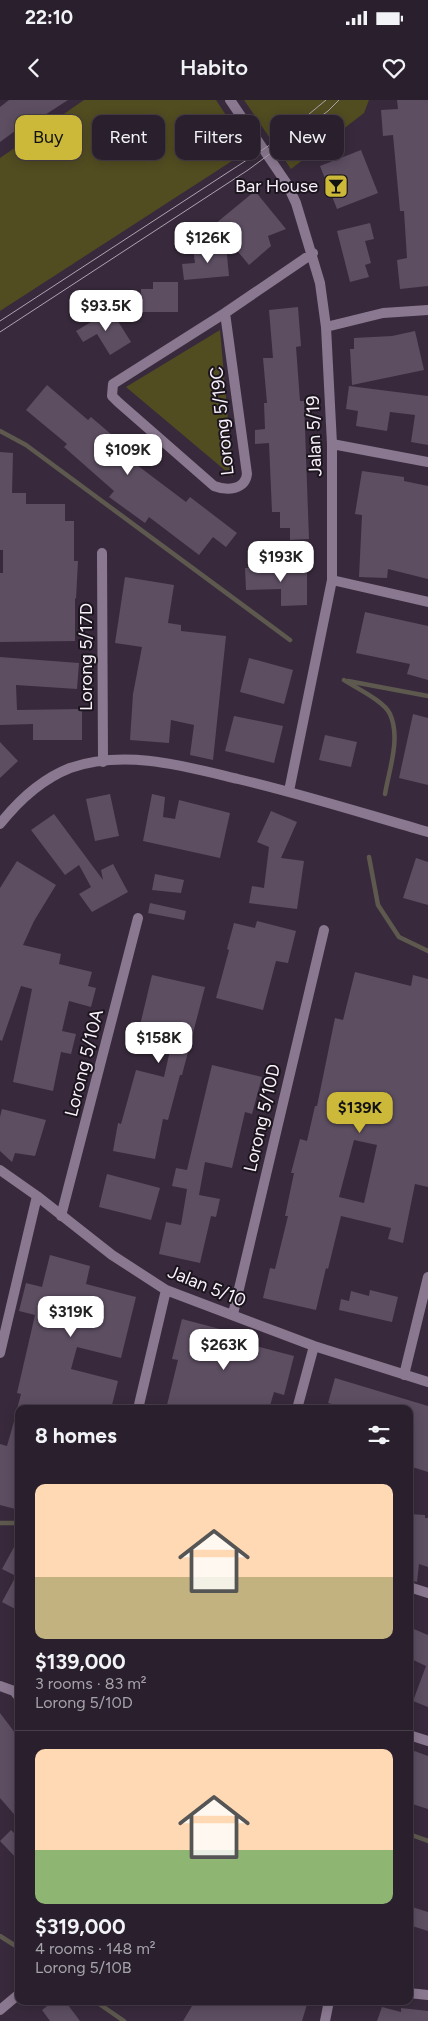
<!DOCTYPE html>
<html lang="en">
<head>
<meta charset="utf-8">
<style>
  body { margin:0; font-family:Figtree,sans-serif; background:#362d39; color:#f1f3f6; height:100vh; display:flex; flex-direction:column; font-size:19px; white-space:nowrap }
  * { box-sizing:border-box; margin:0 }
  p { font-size:16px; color:#a5a3aa }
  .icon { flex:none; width:28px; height:28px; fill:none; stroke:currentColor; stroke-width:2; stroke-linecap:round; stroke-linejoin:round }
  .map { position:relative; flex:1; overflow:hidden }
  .panel { position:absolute; left:15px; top:1305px; width:398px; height:600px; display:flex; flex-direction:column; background:#2a202d; border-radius:10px; box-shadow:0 2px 12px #0003,0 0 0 1px #463e49 }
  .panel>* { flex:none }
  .guide { position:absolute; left:15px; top:15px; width:399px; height:45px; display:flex; gap:10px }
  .price { position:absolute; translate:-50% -42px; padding:0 11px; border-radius:10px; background:#fff; color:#222; font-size:16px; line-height:32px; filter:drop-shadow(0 1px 2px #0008) }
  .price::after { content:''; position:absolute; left:50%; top:30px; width:15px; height:11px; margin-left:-8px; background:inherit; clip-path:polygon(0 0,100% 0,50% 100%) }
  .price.on { background:#ccb939; color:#111 }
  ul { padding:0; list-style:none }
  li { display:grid; align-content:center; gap:10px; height:265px; padding:0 20px }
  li+li { border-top:1px solid #463e49 }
  li span { display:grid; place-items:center; height:155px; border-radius:10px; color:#555 }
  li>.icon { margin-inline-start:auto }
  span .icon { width:90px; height:90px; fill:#fffc; stroke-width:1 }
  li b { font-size:21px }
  h2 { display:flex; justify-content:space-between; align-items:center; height:60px; padding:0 20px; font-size:21px }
  .tag { padding:0 18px; border-radius:10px; background:#2a202d; box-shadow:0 2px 12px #0003,0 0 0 1px #463e49; font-size:18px; line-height:45px }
  .tag.on { background:#ccb939; color:#111 }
  .status { display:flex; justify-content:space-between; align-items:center; height:35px; padding:0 25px; background:#2a202d; direction:ltr }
  .status svg { height:14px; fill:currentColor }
  header { display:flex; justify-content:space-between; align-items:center; height:65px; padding:0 20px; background:#2a202d; font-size:22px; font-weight:600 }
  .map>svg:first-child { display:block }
</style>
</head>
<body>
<div class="status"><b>22:10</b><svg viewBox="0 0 49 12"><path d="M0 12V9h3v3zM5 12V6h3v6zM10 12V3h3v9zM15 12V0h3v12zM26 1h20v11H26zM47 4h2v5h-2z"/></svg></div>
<header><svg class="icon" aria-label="back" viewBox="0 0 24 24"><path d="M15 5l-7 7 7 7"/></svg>Habito<svg class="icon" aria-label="heart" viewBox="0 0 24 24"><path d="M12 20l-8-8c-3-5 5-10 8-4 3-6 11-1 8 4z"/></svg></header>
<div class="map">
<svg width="428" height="1921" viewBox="0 0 428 1921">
  <rect width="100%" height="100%" fill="#382a3c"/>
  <path fill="#524c21" d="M84 0H216L249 50 0 211V58Z
    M244 0H369L364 13 291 69Z
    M220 230 233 377 126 287Z"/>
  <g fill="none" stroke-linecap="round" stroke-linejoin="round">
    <path stroke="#5e594e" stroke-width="4.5" d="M0 331 26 345 290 540
      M344 580C356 588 384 601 390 614 401 638 389 670 385 694
      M348 581 428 596
      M369 757 378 805 399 837 428 851
      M0 1423H19
      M409 1734 428 1741
      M0 1836 19 1848
      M95 1901 124 1921"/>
  </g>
  <path fill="#5d4e62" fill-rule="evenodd" d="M9 0H68L28 26 26 23 0 42V7Z
    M397 0H428V186L400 189 397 160 407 158 404 111H400L393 35 383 36 381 10 398 9Z
    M361 50 378 93 337 109 320 66Z
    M255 91 286 129 268 136 271 146 249 165 215 124Z
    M370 123 374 139 365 141 371 163 365 165 369 177 350 182 337 131Z
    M226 145 229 176 184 180 182 164 195 163 193 148Z
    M153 182H178V212H127V196H141V189H153Z
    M298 207 301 246 296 247 300 301H304L309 439 290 440V428H280V412H272L269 343 255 344V330L265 329 264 303H267L263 258H273L269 210Z
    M111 210 131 242 110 255 97 234 83 242 76 231Z
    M415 231 424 270 352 285 350 249H354V238L392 236Z
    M47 285 88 320 91 317 126 347 121 353 186 402 190 397 237 433 226 447 213 437 199 455 149 417 145 423 109 397 114 391 64 347 67 344 26 310Z
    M349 286 428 296V345L411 342 415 315 390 312 387 331 356 326 358 311 346 309Z
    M0 352 13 353 12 393H26V404H65V421H74V461H78L76 499 75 498V541L0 542V473H3V450H0Z
    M362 371 404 377V381L428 386V479L388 469 387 478 359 477 362 415 355 414Z
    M307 467V505L281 506V489L246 490 245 468Z
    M125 477 174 485 168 523 181 525V531L226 536 213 660 190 655 194 625 171 620 169 643 130 640 133 594 142 547 115 543Z
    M365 512 428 526V580L407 574 410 564 356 553Z
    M0 557 79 563 77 589 16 585 17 610 82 609V640H33V624L0 625Z
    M249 558 293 570 284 604 240 592Z
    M413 614 428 618V685L399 678Z
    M234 616 283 626 274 663 225 651Z
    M325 635 357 642 351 667 319 660Z
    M0 642 18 661 0 678Z
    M110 694 119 736 95 741 86 699Z
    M152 694 165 697 163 717 175 719 179 700 230 713 220 758 143 741Z
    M271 711 297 722 281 758 304 761 297 809 249 803 252 786 264 788 269 747 257 742Z
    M54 714 103 780 101 770 113 764 128 792 92 812 79 794 91 787 79 765 65 775 31 730Z
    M416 758 428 762V805L403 798Z
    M17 761 56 785 34 821 23 845 61 854 59 864 92 872 88 886 96 888 91 907 69 901 62 931 76 934 71 954 61 952 53 991 13 982 32 889 21 886 2 941 0 940V788Z
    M155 774 184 780 181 793 152 790Z
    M150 803 186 811 184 820 148 813Z
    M257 821 296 831 288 863 276 861 263 910 216 898 229 850 227 849 234 823 255 828Z
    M355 872 411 886 413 875 428 879V1087L415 1084 403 1143 388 1139 391 1128 341 1116 328 1169 326 1168 316 1210 263 1198 270 1168 275 1169 288 1116H285L294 1073H291L300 1039 307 1041 315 1006H317L335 918 343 920ZM354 1040 377 1045 364 1103 339 1097Z
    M152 875 205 887 182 975H180L168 1020 163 1019 155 1059 113 1051 118 1023 121 1024 136 970 164 977 171 946 137 938Z
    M212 965 262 977 252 1014 245 1012 232 1068 205 1062 199 1095 220 1099 216 1117 211 1116 200 1163 159 1154 166 1122 181 1125 187 1089 172 1086 176 1068 187 1070Z
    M2 1009 46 1020 35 1056 15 1053 12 1062 0 1051V1017Z
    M107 1074 160 1088 151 1120 99 1107Z
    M50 1155 90 1166 86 1184 136 1197 121 1258 77 1247 71 1269 118 1281 111 1309H17L21 1294 17 1293 35 1215 19 1211 26 1183 42 1187Z
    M370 1190 398 1197 392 1222 339 1210 341 1199 349 1201 351 1191 369 1196Z
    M182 1219 235 1233 233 1240 294 1256 284 1295 274 1292 269 1309H166L178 1260 172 1259Z
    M335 1278 428 1306V1372L409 1366V1309H350L328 1303Z
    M15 1318H19V1410L0 1405V1344L7 1346Z
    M409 1414 425 1415V1418H428V1467L419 1464 417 1482 409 1480Z
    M19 1438V1511L2 1502 16 1476 2 1469Z
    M409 1527 428 1535V1607L413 1601 426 1566 409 1558Z
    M0 1613 19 1638V1720L0 1698Z
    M409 1649 428 1656V1709L409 1703Z
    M11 1730 19 1738V1761L0 1741Z
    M409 1806 428 1812V1831L409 1825Z
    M54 1901H65L80 1921H50L42 1910Z
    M195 1901H308L302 1921H183Z
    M382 1907 401 1912V1908L428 1911V1921H377Z"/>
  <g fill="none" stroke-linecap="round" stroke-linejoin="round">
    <path stroke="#8a7890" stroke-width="10" d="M230 0 287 84 296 103 320 183 326 227 332 344V480L289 691
      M225 213 247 374C245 390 227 391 214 386L118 302 112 296 113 284 225 213 313 153
      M326 227 383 213 428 210
      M332 344 428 362
      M102 453 103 662
      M332 480 428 502
      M0 724C19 700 42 679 70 668 125 649 184 666 238 679 302 694 365 714 428 732
      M0 1070 37 1096 112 1155 166 1190 314 1246 428 1282
      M61 1116 138 818
      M233 1214 324 830
      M0 1253 37 1096
      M404 1275 428 1177
      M138 1309 166 1190
      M297 1309 314 1246
      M409 1487 428 1493
      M0 1586 14 1591 19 1597
      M409 1635 428 1641
      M409 1893 428 1895
      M0 1910 19 1894
      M325 1921 329 1901"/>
    <path stroke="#afa3b1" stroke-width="1" d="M0 221 279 39 326 0
      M0 232 248 70 328 11 339 0"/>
  </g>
  <defs>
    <g id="bar-square" transform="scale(1.25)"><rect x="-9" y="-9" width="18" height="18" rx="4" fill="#ccb939" stroke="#1b151d"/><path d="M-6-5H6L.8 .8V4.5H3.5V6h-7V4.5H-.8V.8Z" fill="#111"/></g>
  </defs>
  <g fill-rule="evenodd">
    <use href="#bar-square" x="336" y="86"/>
  </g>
  <g text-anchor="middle" stroke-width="4" stroke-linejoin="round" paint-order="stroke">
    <g font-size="18" fill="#faf0fc" stroke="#1b151d" text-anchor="end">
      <text x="318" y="92">Bar House</text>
    </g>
    <g font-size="18" fill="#faf0fc" stroke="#1b151d">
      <text transform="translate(222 321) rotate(-96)" y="6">Lorong 5/19C</text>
      <text transform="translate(314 336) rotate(-92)" y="6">Jalan 5/19</text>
      <text transform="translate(86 557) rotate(-90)" y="6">Lorong 5/17D</text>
      <text transform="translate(84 963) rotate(-76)" y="6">Lorong 5/10A</text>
      <text transform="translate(262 1018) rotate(-77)" y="6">Lorong 5/10D</text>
      <text transform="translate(207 1186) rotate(22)" y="6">Jalan 5/10</text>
    </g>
  </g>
</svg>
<b class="price" style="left:208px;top:164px">$126K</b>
<b class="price" style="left:106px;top:232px">$93.5K</b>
<b class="price" style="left:128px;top:376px">$109K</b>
<b class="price" style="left:281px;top:483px">$193K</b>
<b class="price" style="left:159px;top:964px">$158K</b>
<b class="price on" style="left:360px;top:1034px">$139K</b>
<b class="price" style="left:71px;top:1238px">$319K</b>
<b class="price" style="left:224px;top:1271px">$263K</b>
<div class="guide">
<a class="tag on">Buy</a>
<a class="tag">Rent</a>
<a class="tag">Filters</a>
<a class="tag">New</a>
</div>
<section class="panel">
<h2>8 homes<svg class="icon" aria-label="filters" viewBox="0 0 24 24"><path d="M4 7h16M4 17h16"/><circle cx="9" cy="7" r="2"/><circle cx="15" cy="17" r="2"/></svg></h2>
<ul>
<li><span style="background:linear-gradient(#ffd9b3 60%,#c2b280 0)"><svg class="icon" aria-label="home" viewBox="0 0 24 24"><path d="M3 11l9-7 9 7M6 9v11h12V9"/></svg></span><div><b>$139,000</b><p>3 rooms · 83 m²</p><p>Lorong 5/10D</p></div></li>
<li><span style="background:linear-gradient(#ffd9b3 65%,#8fb573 0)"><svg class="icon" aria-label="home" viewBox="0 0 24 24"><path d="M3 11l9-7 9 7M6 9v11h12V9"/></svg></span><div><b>$319,000</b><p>4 rooms · 148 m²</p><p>Lorong 5/10B</p></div></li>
</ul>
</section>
</div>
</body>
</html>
